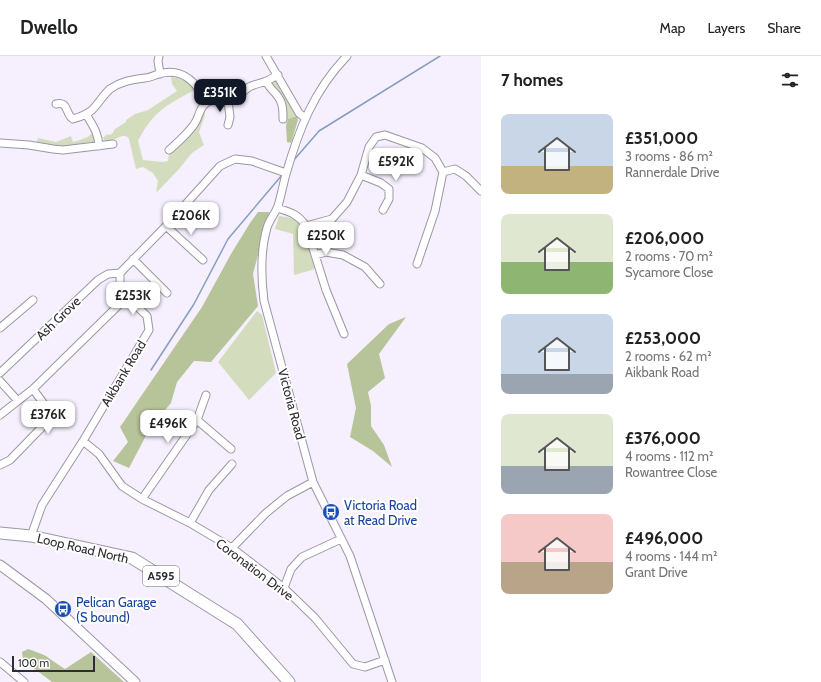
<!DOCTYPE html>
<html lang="en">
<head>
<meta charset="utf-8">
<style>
  body { margin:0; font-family:Cabin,sans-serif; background:#f6f6f6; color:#202124; height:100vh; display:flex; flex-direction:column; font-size:15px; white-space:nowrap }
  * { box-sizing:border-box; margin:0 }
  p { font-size:13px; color:#757577 }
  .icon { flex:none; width:22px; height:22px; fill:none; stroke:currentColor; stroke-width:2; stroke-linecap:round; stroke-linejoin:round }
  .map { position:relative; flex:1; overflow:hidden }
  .side { display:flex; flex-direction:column; background:#fff; width:340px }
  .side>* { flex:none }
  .scale { position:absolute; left:12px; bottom:10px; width:83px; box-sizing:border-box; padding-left:4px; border:2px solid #2e2b32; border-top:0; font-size:11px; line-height:14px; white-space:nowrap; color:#2e2b32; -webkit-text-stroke:3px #fff; paint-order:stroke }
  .price { position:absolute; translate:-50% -34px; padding:0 9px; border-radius:8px; background:#fff; color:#222; font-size:13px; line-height:26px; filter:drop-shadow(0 1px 2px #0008) }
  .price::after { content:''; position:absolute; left:50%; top:24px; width:12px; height:9px; margin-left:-6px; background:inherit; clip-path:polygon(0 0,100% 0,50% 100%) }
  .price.on { background:#111827; color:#fff }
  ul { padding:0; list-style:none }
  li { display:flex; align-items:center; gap:12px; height:100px; padding:0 20px }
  li span { display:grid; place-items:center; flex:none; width:112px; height:80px; border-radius:8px; color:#555 }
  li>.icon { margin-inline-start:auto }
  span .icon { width:48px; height:48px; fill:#fffc; stroke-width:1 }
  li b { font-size:17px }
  h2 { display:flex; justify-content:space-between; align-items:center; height:48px; padding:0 20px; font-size:17px }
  header { display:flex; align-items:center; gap:24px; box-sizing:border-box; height:56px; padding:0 20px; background:#fff; border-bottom:1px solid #e0e0e0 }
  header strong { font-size:19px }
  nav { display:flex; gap:22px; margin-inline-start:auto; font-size:14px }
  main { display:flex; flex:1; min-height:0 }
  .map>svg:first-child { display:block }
</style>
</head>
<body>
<header>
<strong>Dwello</strong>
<nav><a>Map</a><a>Layers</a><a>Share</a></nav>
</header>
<main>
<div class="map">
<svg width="481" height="626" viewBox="0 0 481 626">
  <rect width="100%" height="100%" fill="#f6f0fe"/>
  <path fill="#d3ddbe" d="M171 21C185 22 194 29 200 42L198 43 193 35C181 41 168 48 158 57 150 64 143 75 138 85L143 104 163 106 168 105 169 97 202 55 205 53V59L199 76 204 89 192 97 179 113 158 135 156 136 158 125 153 117 143 111 136 113 129 83C125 76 119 82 113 84L106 86 104 84 103 82 106 79 112 78 115 73 126 66V64L135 58 148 54 177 35 172 28Z
    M275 24 277 25 297 60 288 63 286 70 285 59 287 57C287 48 283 35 274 32L271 26Z
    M88 65 95 83 93 86 65 90H54L37 86 38 82 56 86 71 80 73 86 77 85 88 81 92 77 86 66Z
    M279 160C285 161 292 161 297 165 304 172 311 203 315 213L294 219 293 178 275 173Z
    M257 255 262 259 276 317 249 344 218 306Z"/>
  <path fill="#b7c399" d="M297 60 298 64 291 87 287 86 286 70 288 63Z
    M258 156H269L253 218 258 250 211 306 194 305 177 326 171 347 150 372 129 412 113 405 128 386 120 371 202 251 231 198 250 167Z
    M406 261 379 298 385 322 368 336 371 350V370L384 389 392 411 373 395 350 381 356 352 347 308 389 268Z
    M28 593C34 595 40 597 46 600 52 604 58 609 65 613L91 596 124 626H52L23 604 22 596Z"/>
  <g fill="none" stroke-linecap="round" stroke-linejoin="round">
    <path stroke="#859ec0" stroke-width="1.5" d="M293 105 319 75 440 0
      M151 314 194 248 228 183 282 119"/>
    <g stroke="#9c95a5" stroke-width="9">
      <path id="minor" d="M159 0 158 5 160 18
        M266 0 299 57 305 62
        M347 0C314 34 299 73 286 118 283 129 281 140 278 150 275 158 269 164 267 172 260 196 261 221 264 245L313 426 350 500 392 626
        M266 25C269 31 272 34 276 38 283 46 283 53 283 63
        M228 45 230 61 228 69
        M56 48C69 45 65 58 73 63 80 61 86 59 92 54 99 47 103 39 110 33 122 25 131 24 145 22 150 22 154 19 159 18 183 11 197 27 207 46
        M86 58C93 70 98 76 99 90
        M0 87 29 89 53 93 63 94 113 88
        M169 94C178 86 188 78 195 67 199 61 199 53 205 48 212 41 223 47 232 44 239 41 243 35 249 31 255 28 261 27 267 25 270 23 274 21 278 19
        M443 116 455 113 466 120 481 135
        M361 119 381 127 389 133V143L383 154
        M277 152C290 156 298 158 306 170L326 234 344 278
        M166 170 203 204
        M306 170 332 163 347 146 361 119 369 91 376 81 385 79 422 92 435 102 443 116 435 155 417 208
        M315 199 326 196 343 199 365 211 380 228
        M133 203 167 237
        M0 272 33 244
        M0 317 98 224 108 218 120 217
        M0 325 18 345
        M0 359 33 333 127 241 120 232V217L166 170 220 110 235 103 252 105 286 117
        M197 364 231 393
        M83 385 99 398 122 430 142 443 190 467 232 492 284 532 315 562 353 608 365 611 385 604
        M0 409 10 404 45 368 48 359 44 348 33 333
        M142 443 197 364 206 339
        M190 467 209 434 232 408
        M31 480 42 449 83 385 149 274 147 260 127 241
        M232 492 266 457 287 440 313 426
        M284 532 291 513 302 501 341 483
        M0 606 24 626"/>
    </g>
    <g stroke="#9c95a5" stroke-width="11">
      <path id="major" d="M0 509 46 543 135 626"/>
    </g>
    <g stroke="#9c95a5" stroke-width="13">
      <path id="highway" d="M0 477 31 480 132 502 237 568 289 626"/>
    </g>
    <use href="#minor" stroke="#fff" stroke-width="7"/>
    <use href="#major" stroke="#fff" stroke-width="9"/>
    <use href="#highway" stroke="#fff" stroke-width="11"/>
  </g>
  <defs>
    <g id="bus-disc" transform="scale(0.9)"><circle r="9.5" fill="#1a4fb4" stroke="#fff"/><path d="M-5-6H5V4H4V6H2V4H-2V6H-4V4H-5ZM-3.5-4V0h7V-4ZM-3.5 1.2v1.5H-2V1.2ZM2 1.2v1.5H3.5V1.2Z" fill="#fff"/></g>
  </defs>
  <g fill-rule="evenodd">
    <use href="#bus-disc" x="331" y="456"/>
    <use href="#bus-disc" x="63" y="553"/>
  </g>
  <g text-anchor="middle" stroke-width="4" stroke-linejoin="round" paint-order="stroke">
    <rect fill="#fff" stroke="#6d6b70" stroke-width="1" x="143" y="510" width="36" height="20" rx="3"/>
    <g font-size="12" font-weight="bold" fill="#2e2b32">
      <text x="161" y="524">A595</text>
    </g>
    <g font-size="13" fill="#2e2b32" stroke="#fff">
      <text transform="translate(58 262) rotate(-44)" y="5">Ash Grove</text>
      <text transform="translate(123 317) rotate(-59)" y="5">Aikbank Road</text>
      <text transform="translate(292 348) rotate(75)" y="5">Victoria Road</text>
      <text transform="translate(83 492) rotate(13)" y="5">Loop Road North</text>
      <text transform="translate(255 513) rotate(37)" y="5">Coronation Drive</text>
    </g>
    <g font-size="13" fill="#164399" stroke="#fff" text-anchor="start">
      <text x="344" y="454">Victoria Road<tspan x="344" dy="15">at Read Drive</tspan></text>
      <text x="76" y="551">Pelican Garage<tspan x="76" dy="15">(S bound)</tspan></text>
    </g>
  </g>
</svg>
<div class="scale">100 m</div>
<b class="price on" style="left:220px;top:57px">£351K</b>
<b class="price" style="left:396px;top:126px">£592K</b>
<b class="price" style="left:191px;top:180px">£206K</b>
<b class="price" style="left:326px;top:200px">£250K</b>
<b class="price" style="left:133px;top:260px">£253K</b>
<b class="price" style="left:48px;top:379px">£376K</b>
<b class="price" style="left:168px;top:388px">£496K</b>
</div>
<section class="side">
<h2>7 homes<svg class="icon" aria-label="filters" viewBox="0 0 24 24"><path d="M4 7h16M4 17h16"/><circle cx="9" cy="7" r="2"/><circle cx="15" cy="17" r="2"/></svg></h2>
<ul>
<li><span style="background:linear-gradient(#c9d6e8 65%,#c2b280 0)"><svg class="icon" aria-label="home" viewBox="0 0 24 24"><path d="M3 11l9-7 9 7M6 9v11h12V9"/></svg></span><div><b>£351,000</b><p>3 rooms · 86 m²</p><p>Rannerdale Drive</p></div></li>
<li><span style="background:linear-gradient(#dfe7d0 60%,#8fb573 0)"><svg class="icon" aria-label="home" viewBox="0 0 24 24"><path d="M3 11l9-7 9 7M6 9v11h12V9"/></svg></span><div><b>£206,000</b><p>2 rooms · 70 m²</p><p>Sycamore Close</p></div></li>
<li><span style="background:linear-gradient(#c9d6e8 75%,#9aa5b1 0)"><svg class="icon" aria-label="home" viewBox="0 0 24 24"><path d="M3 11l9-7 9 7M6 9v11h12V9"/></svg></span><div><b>£253,000</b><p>2 rooms · 62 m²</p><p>Aikbank Road</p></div></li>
<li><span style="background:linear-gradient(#dfe7d0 65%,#9aa5b1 0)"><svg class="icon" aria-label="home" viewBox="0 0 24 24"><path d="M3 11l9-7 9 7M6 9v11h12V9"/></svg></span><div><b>£376,000</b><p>4 rooms · 112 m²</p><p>Rowantree Close</p></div></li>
<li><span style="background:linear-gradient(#f6c9c9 60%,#b9a48a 0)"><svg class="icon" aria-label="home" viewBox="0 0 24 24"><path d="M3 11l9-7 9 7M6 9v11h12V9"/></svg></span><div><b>£496,000</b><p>4 rooms · 144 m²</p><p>Grant Drive</p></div></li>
</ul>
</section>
</main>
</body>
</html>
